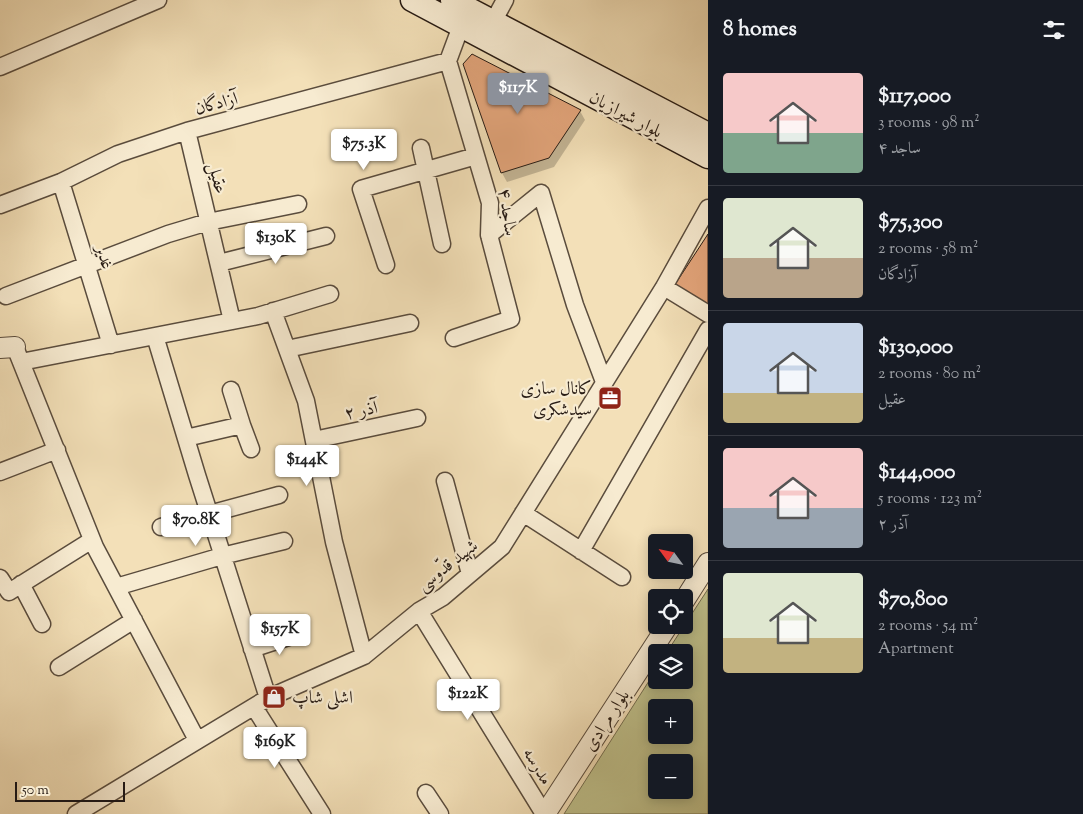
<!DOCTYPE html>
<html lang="en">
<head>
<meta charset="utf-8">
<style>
  body { margin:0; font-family:"Sorts Mill Goudy",Amiri,serif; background:#242831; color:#f1f3f6; height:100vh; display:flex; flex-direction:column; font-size:19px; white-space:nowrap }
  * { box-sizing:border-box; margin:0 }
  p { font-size:16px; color:#9ea1a6 }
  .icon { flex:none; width:28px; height:28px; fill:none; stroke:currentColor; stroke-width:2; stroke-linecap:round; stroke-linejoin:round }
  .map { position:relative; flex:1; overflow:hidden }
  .panel { display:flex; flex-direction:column; background:#171b24; width:375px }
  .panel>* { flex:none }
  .needle { width:32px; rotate:303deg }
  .fabs { position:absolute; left:648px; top:534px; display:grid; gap:10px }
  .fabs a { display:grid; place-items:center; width:45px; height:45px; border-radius:5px; background:#171b24; box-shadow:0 2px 12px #0003; font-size:25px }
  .scale { position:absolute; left:15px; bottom:12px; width:110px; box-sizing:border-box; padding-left:5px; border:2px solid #271b14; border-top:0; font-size:14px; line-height:18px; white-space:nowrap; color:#271b14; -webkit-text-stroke:4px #f7ebd1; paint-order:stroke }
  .price { position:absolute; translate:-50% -42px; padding:0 11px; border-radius:5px; background:#fff; color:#222; font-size:16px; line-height:32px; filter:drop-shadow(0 1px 2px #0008) }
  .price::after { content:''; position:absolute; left:50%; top:30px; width:15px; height:11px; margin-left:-8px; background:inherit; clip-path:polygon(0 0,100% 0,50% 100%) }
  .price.selected { background:#8c9099; color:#fff }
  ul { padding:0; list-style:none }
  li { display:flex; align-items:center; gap:15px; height:125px; padding:0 15px }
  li+li { border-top:1px solid #363941 }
  li span { display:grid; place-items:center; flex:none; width:140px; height:100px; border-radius:5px; color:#555 }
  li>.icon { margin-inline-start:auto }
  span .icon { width:60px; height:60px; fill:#fffc; stroke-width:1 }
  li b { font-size:21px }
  h2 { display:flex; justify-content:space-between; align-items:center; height:60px; padding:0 15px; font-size:21px }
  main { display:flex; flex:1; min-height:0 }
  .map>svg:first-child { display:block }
</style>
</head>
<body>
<main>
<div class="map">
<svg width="708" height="814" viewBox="0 0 708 814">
  <rect width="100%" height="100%" fill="#f3e0b8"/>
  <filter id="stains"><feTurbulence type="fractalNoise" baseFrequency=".004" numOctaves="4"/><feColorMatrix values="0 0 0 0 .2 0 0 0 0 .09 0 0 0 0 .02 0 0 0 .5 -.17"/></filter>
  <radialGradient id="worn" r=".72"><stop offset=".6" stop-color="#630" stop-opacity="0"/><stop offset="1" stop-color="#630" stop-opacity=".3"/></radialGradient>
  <path fill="#bfc18c" stroke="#736e50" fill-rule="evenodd" d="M708 589V814H564L656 670V680H684V652H667ZM656 708H684V735H656ZM656 762H684V790H656Z"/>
  <path fill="#0003" d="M580 111 585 120 554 167 507 182 502 173Z"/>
  <path fill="#e2a47a" stroke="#271b14" d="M472 54 581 110 549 158 501 173 463 64Z
    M708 234V307L674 286Z"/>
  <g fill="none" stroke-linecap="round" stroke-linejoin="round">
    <g stroke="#5a4c3d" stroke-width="19">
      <path id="minor" d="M493 22 505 0
        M0 67 158 0
        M187 131 232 321
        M421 148 442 244
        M61 182 111 345
        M0 205 61 182 118 154 187 131 448 61
        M489 235 541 193 575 305 604 382
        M219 263 326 236
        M386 265 361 189 476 156
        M664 287 708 314
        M6 296 168 234 208 222 298 204
        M273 311 306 401 334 542 364 656
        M155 336 197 475 268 698
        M454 338 511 319 489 235 490 203 448 61 461 26
        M15 347 95 547 197 740
        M287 349 410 323
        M21 362 258 316 330 294
        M242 425 251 449
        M186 438 242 425 231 390
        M314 440 417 418
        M0 472 57 450
        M445 481 470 574
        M523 513 622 577
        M161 527 279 495
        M581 551 708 330
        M0 578 9 592 92 540
        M21 584 42 624
        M116 587 222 556 284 541
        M419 611 544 814
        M252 649 298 634
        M59 667 134 620
        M254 707 322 814
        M426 793 440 814
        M76 814 268 698 364 656 419 611 443 597 502 547 664 287 708 208"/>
    </g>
    <g stroke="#5a4c3d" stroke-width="22">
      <path id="tertiary" d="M0 348 15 347
        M684 601 708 563
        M545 814 668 625"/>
    </g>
    <g stroke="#271b14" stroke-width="25">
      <path id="secondary" d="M412 0 708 157
        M452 0 708 134"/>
    </g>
    <use href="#minor" stroke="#f7ebd1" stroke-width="16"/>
    <use href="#tertiary" stroke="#f7ebd1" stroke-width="20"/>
    <use href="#secondary" stroke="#f7ebd1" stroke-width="22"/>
  </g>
  <defs>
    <g id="office-square" transform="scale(1.25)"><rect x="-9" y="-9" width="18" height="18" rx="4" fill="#8f2418" stroke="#f7ebd1"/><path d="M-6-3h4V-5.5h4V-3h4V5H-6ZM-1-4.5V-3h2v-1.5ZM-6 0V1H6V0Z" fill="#fff"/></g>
    <g id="shop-square" transform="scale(1.25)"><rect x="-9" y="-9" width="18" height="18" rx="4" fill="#8f2418" stroke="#f7ebd1"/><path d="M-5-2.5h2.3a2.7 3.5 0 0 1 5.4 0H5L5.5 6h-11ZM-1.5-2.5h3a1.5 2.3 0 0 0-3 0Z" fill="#fff"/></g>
  </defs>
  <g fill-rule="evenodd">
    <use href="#office-square" x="610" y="398"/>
    <use href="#shop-square" x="274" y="697"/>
  </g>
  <g text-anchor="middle" stroke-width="4.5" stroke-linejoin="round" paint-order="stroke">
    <g font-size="18" fill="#271b14" stroke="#f7ebd1">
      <text transform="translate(216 103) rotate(-15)" y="6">آزادگان</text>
      <text transform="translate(626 114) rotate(28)" y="6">بلوار شیرازیان</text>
      <text transform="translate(218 178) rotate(77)" y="6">عقیل</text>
      <text transform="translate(508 212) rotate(82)" y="6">ساجد ۴</text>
      <text transform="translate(105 257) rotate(73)" y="6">غدیر</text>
      <text transform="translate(361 410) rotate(-12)" y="6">آذر ۲</text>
      <text transform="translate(447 565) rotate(-38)" y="6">شهید قدّوسی</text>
      <text transform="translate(606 720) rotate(-57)" y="6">بلوار مرادی</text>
      <text transform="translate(538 766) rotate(59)" y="6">مدرسه</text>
    </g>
    <g font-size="18" fill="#271b14" stroke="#f7ebd1" text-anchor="end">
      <text x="592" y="394">کانال سازی<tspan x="592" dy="21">سیدشکری</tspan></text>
      <text x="292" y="703" text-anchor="start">اشلی شاپ</text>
    </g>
  </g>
  <rect width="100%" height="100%" filter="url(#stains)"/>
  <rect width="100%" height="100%" fill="url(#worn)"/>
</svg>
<div class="fabs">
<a><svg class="needle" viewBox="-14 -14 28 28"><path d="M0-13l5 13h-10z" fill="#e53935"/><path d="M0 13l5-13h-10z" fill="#9ea1a6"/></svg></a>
<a><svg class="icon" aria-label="locate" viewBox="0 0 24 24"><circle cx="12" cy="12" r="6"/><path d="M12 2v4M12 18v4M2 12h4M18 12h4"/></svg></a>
<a><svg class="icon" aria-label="layers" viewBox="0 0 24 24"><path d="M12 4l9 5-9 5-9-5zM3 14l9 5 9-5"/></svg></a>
<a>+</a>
<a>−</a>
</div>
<div class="scale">50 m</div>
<b class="price selected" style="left:518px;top:115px">$117K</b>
<b class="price" style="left:364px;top:171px">$75.3K</b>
<b class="price" style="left:276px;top:265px">$130K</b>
<b class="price" style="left:307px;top:487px">$144K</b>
<b class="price" style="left:196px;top:547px">$70.8K</b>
<b class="price" style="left:280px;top:656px">$157K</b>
<b class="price" style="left:468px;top:721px">$122K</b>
<b class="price" style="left:275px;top:769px">$169K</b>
</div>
<section class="panel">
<h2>8 homes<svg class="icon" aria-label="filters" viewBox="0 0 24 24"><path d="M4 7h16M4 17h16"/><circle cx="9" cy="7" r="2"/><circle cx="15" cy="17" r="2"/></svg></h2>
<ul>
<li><span style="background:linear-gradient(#f6c9c9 60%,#7fa58c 0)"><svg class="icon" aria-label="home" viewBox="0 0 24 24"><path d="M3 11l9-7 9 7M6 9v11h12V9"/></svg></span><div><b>$117,000</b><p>3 rooms · 98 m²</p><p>ساجد ۴</p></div></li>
<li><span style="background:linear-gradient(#dfe7d0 60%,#b9a48a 0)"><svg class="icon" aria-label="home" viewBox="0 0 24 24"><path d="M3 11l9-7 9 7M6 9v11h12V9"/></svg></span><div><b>$75,300</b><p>2 rooms · 58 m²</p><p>آزادگان</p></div></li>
<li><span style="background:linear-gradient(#c9d6e8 70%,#c2b280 0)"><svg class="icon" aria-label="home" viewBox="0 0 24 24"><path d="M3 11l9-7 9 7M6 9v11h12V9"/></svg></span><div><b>$130,000</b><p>2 rooms · 80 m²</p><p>عقیل</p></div></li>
<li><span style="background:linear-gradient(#f6c9c9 60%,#9aa5b1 0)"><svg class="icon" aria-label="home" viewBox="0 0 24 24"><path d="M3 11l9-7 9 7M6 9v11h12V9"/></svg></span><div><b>$144,000</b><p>5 rooms · 123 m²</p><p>آذر ۲</p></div></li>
<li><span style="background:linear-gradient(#dfe7d0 65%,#c2b280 0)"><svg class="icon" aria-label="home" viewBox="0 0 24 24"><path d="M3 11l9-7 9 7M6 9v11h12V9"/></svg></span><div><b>$70,800</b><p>2 rooms · 54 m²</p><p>Apartment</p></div></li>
</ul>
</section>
</main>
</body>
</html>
